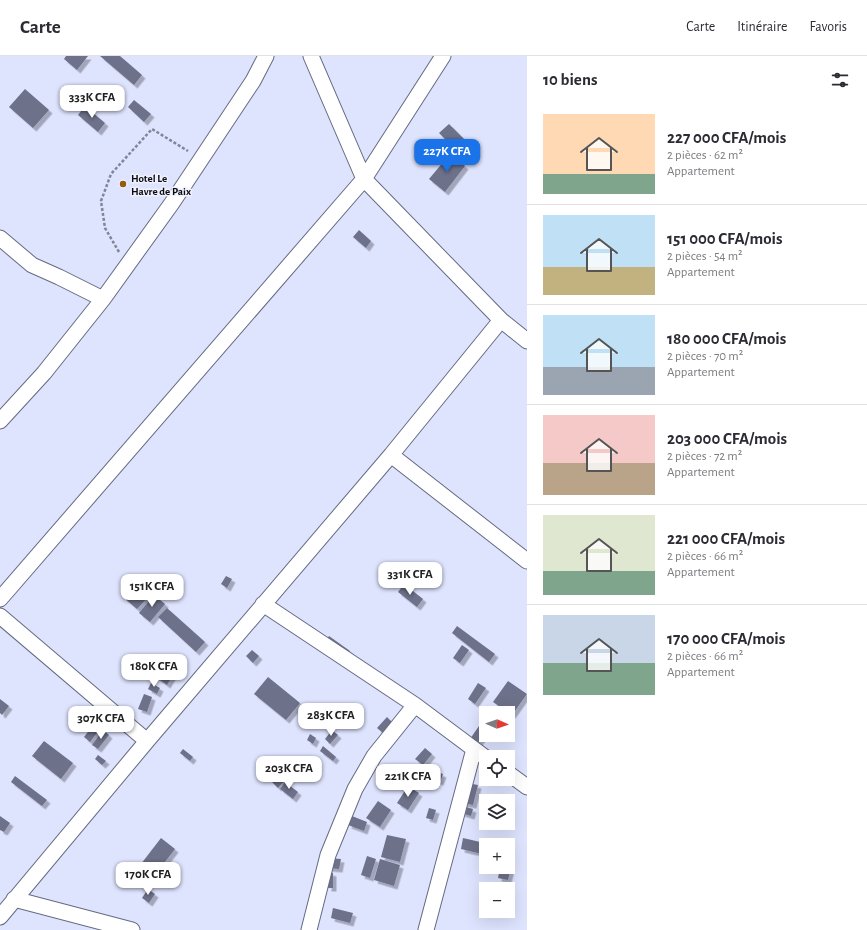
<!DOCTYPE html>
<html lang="fr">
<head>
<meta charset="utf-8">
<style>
  body { margin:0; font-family:"Alegreya Sans",sans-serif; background:#f2f2f3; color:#2b2b33; height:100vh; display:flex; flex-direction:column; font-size:15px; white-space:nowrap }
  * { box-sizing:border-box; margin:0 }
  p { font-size:13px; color:#7c7c81 }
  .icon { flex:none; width:22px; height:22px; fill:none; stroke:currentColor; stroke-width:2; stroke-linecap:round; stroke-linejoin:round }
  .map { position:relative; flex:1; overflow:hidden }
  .details { display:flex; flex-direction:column; background:#fff; width:340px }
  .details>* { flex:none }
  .needle { width:26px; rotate:92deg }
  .buttons { position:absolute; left:479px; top:650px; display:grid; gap:8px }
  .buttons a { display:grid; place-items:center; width:36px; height:36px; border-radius:0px; background:#fff; box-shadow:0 4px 16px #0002; font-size:20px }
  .price { position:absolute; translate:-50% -34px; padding:0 9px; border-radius:8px; background:#fff; color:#222; font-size:13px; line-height:26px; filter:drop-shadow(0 1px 2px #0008) }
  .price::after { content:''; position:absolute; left:50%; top:24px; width:12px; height:9px; margin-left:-6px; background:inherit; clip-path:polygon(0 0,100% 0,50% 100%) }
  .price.current { background:#1a73e8; color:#fff }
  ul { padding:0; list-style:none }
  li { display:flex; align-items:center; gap:12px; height:100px; padding:0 16px }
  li+li { border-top:1px solid #e1e1e2 }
  li span { display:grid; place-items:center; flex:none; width:112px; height:80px; border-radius:0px; color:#555 }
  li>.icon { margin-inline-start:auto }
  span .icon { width:48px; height:48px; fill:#fffc; stroke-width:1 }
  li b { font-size:17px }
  h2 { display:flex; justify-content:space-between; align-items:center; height:48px; padding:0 16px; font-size:17px }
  header { display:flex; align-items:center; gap:24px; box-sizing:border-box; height:56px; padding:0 20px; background:#fff; border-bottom:1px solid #e1e1e2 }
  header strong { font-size:19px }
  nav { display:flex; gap:22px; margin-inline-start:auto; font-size:14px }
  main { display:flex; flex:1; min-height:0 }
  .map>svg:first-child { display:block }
</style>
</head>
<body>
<header>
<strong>Carte</strong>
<nav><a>Carte</a><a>Itinéraire</a><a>Favoris</a></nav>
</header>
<main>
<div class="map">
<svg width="527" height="874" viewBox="0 0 527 874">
  <defs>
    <filter id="shadow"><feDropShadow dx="3.5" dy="3.5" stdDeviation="0" flood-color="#0004"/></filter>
  </defs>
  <rect width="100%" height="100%" fill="#dee3fe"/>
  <path fill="#6d7189" filter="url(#shadow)" d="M66 0H88L77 14 64 3Z
    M100 0H120L142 19 134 29Z
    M25 33 49 54 33 72 9 51Z
    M134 44 151 58 144 66 128 51Z
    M85 50 105 67 98 76 78 59Z
    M449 68 466 85 456 94 439 77Z
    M450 98 465 110 445 136 429 123Z
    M359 174 371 185 366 192 353 181Z
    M226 520 232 523 227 532 221 528Z
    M138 524 152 537 137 553 123 541Z
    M404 528 423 543 417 551 398 536Z
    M164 529 170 534 165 540 159 534Z
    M154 539 165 548 150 566 139 557Z
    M167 552 205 586 196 596 158 561Z
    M457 570 495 598 489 606 452 577Z
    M329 580 350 595 345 602 325 586Z
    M462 589 469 594 460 607 453 602Z
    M252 594 259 600 253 607 246 600Z
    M158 610 173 619 167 629 153 619Z
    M268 621 300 647 286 664 254 638Z
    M508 625 527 638 512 659 493 646Z
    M151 627 160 632 157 638 148 633Z
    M478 627 486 632 475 648 468 643Z
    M144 638 152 641 147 656 138 653Z
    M0 643 9 650 2 659 0 657Z
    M387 661 392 666 383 677 377 672Z
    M94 668 100 673 90 686 84 681Z
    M479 670 486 676 478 688 470 683Z
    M103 674 109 679 98 693 92 689Z
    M332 674 338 679 330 688 325 683Z
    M310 678 316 682 313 688 307 684Z
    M44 685 73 707 61 723 32 700Z
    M323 690 336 701 333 705 320 695Z
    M425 692 432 698 423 709 415 703Z
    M183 693 193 701 190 705 180 697Z
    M98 699 106 705 102 709 95 703Z
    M425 712 443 718 440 726 422 720Z
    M278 718 285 724 278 732 272 726Z
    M15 720 47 744 42 750 11 726Z
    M285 726 298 736 293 743 280 733Z
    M467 727 478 729 473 749 462 747Z
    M408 730 419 737 408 754 397 747Z
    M378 745 391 754 380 771 366 762Z
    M463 750 473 753 471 760 461 757Z
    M429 752 436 754 433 764 426 762Z
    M0 760 10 767 4 776 0 774Z
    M352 760 367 766 364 775 348 769Z
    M387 779 406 783 400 806 381 801Z
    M161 782 175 793 148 828 134 817Z
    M463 782 489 788 486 789V799L461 793Z
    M367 800 376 803 370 822 361 819Z
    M329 802 341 803 339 813 328 812Z
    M380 803 400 809 394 830 374 824Z
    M500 811 511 812 508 824 498 822Z
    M163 814 167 817 157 828 153 825Z
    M329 816 333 817V832H328Z
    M148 833 155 838 149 847 142 842Z
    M333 852 353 857 350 867 331 862Z"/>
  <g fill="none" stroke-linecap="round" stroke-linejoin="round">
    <g stroke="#666a82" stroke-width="17">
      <path id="street" d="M311 0 364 123 501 264 527 285
        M0 182 32 209 59 221 103 243
        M0 365 44 317 103 243 172 147 253 25 266 0
        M391 399 527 505
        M0 543 364 123 443 0
        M263 548 415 649 486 702
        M0 560 147 685
        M508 717 527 731
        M14 843 132 874
        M0 861 147 685 391 399 501 264
        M309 874 328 799 355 733 374 700 415 649
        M426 874 474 693"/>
    </g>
    <path stroke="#818598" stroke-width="2.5" stroke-dasharray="3 2" stroke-linecap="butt" d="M119 196 105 172 101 145 111 118 152 73 188 95"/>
    <use href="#street" stroke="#fff" stroke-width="15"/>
  </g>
  <circle fill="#935b14" stroke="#eff1fc" stroke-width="1.5" cx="123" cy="128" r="4"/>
  <g text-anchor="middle" stroke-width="3" stroke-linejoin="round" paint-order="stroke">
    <g font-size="11" font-weight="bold" fill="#0b0c15" stroke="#eff1fc" text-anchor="start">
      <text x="131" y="126">Hotel Le<tspan x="131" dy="13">Havre de Paix</tspan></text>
    </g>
  </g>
</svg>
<div class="buttons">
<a><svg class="needle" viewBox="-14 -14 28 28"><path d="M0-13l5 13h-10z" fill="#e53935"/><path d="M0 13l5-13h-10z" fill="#7c7c81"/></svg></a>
<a><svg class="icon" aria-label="locate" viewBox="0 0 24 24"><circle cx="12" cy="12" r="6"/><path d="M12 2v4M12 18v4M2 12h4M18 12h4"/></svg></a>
<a><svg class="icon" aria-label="layers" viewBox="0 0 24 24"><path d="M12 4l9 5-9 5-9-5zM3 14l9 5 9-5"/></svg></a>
<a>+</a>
<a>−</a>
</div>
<b class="price" style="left:92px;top:63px">333K CFA</b>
<b class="price current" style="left:447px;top:117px">227K CFA</b>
<b class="price" style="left:410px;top:540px">331K CFA</b>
<b class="price" style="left:152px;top:552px">151K CFA</b>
<b class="price" style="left:154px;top:632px">180K CFA</b>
<b class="price" style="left:331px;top:681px">283K CFA</b>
<b class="price" style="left:101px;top:684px">307K CFA</b>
<b class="price" style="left:289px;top:734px">203K CFA</b>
<b class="price" style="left:408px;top:742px">221K CFA</b>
<b class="price" style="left:148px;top:840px">170K CFA</b>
</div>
<section class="details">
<h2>10 biens<svg class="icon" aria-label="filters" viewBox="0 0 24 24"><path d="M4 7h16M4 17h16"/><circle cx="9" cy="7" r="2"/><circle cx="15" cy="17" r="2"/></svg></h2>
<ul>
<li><span style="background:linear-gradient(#ffd9b3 75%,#7fa58c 0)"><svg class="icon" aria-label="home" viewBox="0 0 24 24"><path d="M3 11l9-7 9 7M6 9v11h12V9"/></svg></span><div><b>227 000 CFA/mois</b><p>2 pièces · 62 m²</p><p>Appartement</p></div></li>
<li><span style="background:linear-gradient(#bfe0f5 65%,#c2b280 0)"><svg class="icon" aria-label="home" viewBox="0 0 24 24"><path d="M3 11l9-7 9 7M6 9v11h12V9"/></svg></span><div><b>151 000 CFA/mois</b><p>2 pièces · 54 m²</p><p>Appartement</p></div></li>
<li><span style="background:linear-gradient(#bfe0f5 65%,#9aa5b1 0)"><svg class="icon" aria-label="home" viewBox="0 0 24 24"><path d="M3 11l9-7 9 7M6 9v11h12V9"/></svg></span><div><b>180 000 CFA/mois</b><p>2 pièces · 70 m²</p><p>Appartement</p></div></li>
<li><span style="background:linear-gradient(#f6c9c9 60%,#b9a48a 0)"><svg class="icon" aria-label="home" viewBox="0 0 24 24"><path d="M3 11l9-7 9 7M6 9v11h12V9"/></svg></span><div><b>203 000 CFA/mois</b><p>2 pièces · 72 m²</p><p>Appartement</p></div></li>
<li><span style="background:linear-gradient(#dfe7d0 70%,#7fa58c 0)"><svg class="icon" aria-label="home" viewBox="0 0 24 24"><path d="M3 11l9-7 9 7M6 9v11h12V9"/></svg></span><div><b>221 000 CFA/mois</b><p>2 pièces · 66 m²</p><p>Appartement</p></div></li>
<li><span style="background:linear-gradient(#c9d6e8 60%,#7fa58c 0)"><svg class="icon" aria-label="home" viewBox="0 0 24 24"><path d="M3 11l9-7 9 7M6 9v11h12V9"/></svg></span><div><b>170 000 CFA/mois</b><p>2 pièces · 66 m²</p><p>Appartement</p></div></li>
</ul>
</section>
</main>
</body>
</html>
